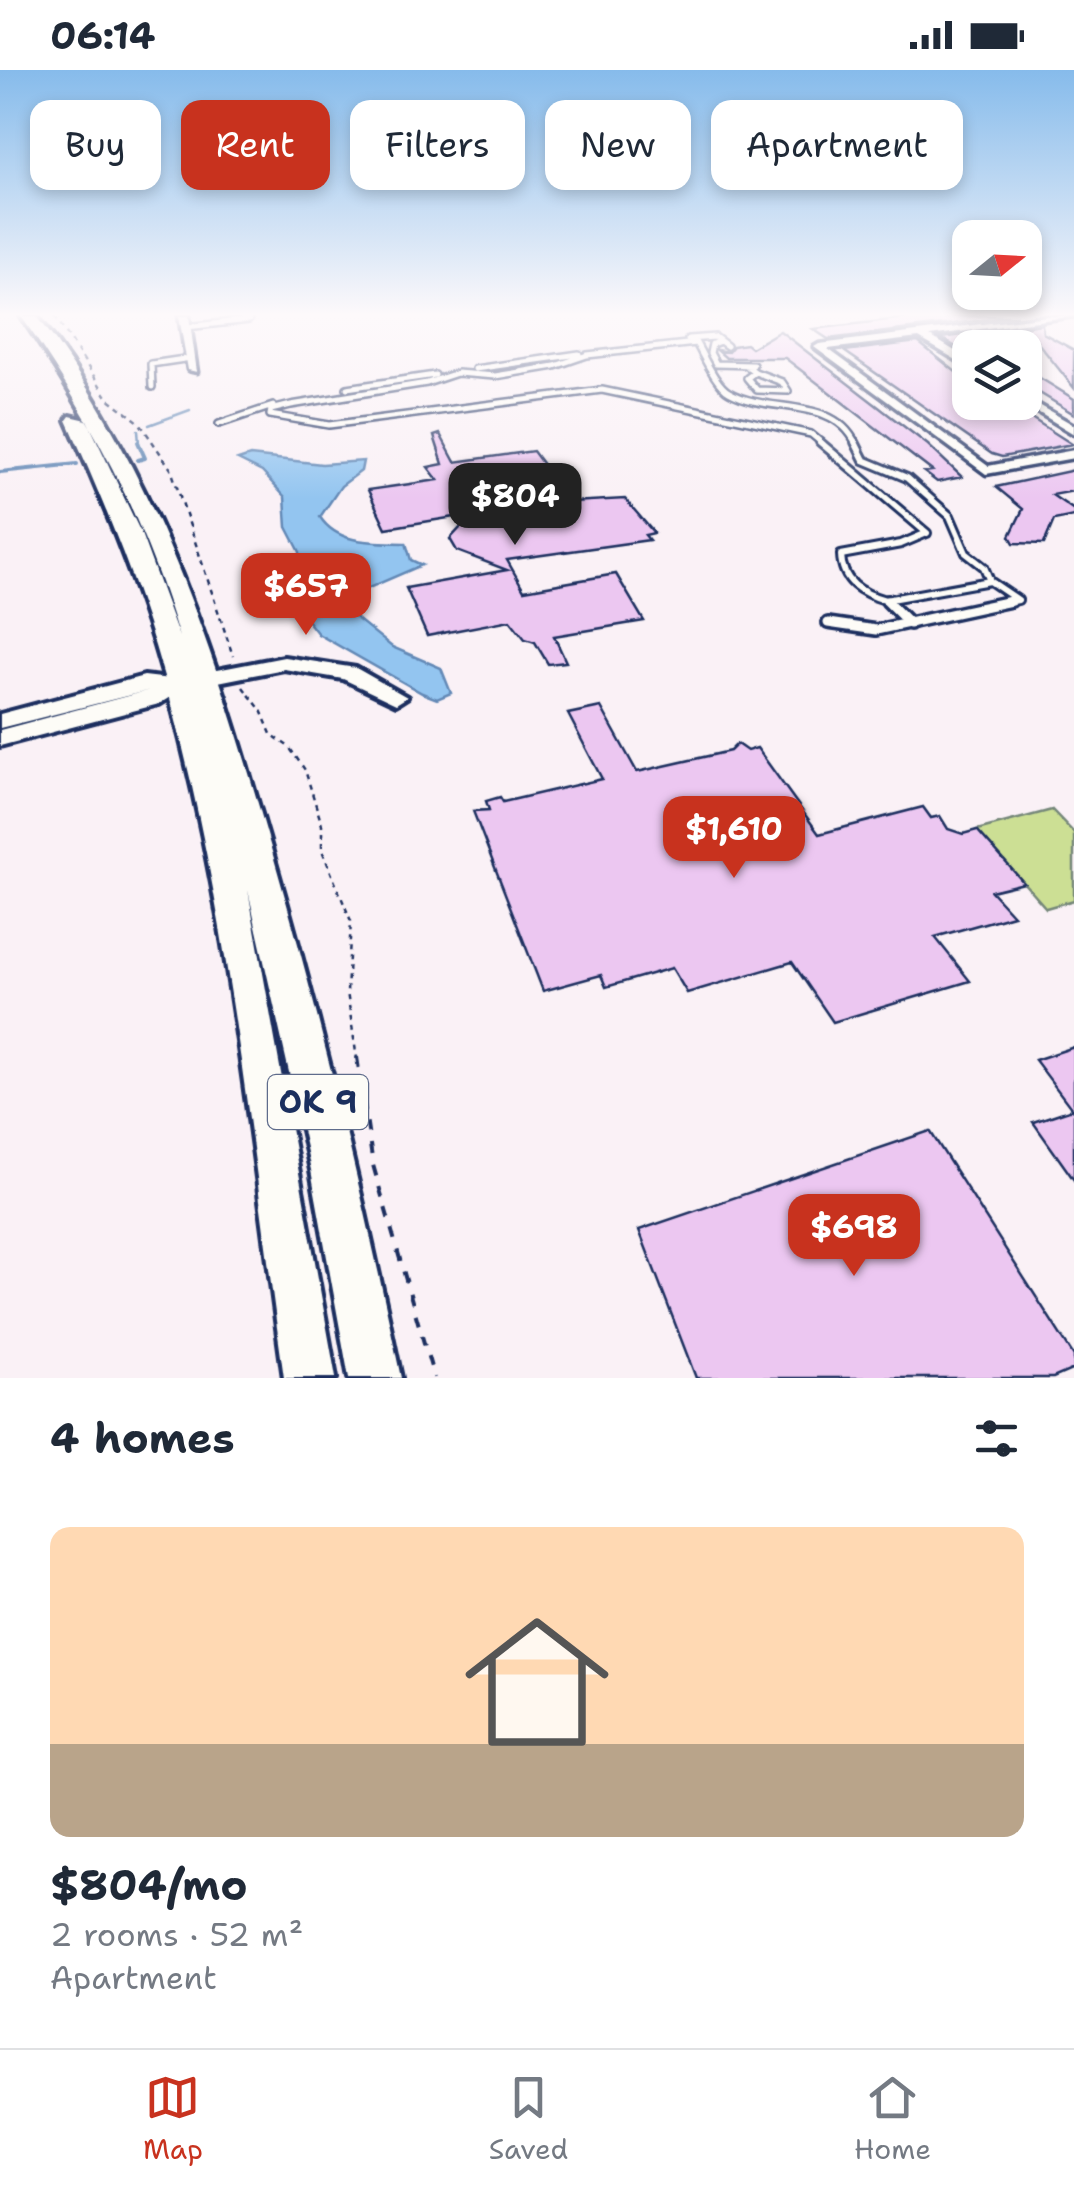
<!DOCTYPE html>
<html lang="en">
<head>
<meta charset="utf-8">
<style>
  body { margin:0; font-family:"Shantell Sans",sans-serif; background:#f6f6f7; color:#1f2937; height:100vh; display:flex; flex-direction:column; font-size:38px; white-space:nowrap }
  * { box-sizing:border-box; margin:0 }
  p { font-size:32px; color:#747a83 }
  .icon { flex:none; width:55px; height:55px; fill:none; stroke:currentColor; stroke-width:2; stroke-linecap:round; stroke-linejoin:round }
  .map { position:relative; height:1308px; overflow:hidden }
  .panel { display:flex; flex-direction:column; background:#fff; flex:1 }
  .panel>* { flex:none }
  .guide { position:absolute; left:30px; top:30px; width:1015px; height:90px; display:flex; gap:20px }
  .needle { width:65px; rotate:72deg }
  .buttons { position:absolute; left:952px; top:150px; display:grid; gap:20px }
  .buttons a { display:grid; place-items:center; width:90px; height:90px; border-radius:20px; background:#fff; box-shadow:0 5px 15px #0003; font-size:50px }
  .price { position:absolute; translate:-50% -85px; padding:0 22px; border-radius:20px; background:#c8321e; color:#fff; font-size:32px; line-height:65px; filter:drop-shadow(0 2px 5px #0008) }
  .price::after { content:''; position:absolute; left:50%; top:60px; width:30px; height:22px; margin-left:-15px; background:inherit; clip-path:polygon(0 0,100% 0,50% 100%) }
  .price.active { background:#222; color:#fff }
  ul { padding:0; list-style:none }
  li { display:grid; align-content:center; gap:20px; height:530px; padding:0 50px }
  li span { display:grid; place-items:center; height:310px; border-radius:20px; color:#555 }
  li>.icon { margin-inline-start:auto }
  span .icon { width:180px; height:180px; fill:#fffc; stroke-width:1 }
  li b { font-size:42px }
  h2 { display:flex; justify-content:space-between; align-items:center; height:120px; padding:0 50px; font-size:42px }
  .chip { padding:0 35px; border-radius:20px; background:#fff; box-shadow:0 5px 15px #0003; font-size:35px; line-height:90px }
  .chip.active { background:#c8321e; color:#fff }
  .status { display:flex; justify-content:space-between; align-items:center; height:70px; padding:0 50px; background:#fff; direction:ltr }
  .status svg { height:28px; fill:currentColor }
  .menu { display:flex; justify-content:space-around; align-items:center; height:140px; border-top:2px solid #e0e1e3; background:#fff; font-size:28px; color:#747a83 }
  .menu a { display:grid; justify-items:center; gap:5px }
  .menu .active { color:#c8321e }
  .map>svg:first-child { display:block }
</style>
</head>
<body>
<div class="status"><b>06:14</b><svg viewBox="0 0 49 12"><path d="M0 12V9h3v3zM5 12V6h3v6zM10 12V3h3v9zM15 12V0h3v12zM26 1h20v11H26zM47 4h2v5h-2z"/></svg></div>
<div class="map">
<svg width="1074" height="1308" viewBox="0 0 1074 1308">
  <rect width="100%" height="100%" fill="#faf1f6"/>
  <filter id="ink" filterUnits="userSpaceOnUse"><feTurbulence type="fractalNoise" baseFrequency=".01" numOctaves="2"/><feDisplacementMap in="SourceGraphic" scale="20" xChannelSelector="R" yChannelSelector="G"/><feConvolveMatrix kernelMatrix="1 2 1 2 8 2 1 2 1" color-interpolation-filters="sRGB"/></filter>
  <g filter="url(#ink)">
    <path fill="#ccdf94" stroke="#748779" stroke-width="2.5" d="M1052 740 1074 763V830L1046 838 977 760Z"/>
    <path fill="#93c5f0" stroke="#6389b6" stroke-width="2.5" d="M250 386 322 394 363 391 361 401 341 416 320 447C338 475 375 472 406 473L411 490 422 495 350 526 351 544 392 577 441 598 451 623 437 629 422 623 318 564 307 550 301 533 300 482 287 457 285 427 262 402 238 390Z"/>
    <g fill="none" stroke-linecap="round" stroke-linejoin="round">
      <path stroke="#6389b6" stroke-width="2.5" d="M149 355 190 340
        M138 360 139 374"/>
      <path stroke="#6389b6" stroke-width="4" d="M138 390 145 388 138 372
        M0 402 77 394"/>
    </g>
    <path fill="#ecc7f1" stroke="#1b2f5e" stroke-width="2.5" fill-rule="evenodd" d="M902 246H1017L828 269 813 259 906 248Z
      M1042 254 1043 263 1074 280V318L1035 269 961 280 941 268Z
      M780 261 928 375 962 407 937 412 924 402 932 401 785 288H726L717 280 728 282 733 276 746 274 751 278Z
      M918 272 970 313V332H1006L1072 374 1002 387 992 384 844 281Z
      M1040 308 1074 329V344L1025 314V310Z
      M440 364 455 392 533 381 571 432 625 429 654 463 645 465 649 470 507 490 524 520 616 504 644 551 554 566 566 592 548 594 535 572 525 569 510 550 427 566 406 518 507 500 457 481 450 469 473 444 386 458 368 420 438 410 428 397 443 394 434 366ZM534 416 550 440 489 451 476 426Z
      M1074 400V421L1052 425 1074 440V446L1054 450 1044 474 1014 473 1010 466 1023 439 996 417Z
      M601 637 637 702 730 681 737 674 747 681 757 678 819 764 923 737 931 748 940 746 948 759 963 764 977 760 1024 813 991 821 1013 845 935 867 970 911 833 952 792 892 687 923 672 898 606 917 601 905 543 921 473 741 489 740 486 731 500 727 503 732 602 709 568 644Z
      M1074 977V1110L1033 1052 1072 1039 1035 990Z
      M930 1061 1074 1286V1299L1053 1308H696L639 1160Z"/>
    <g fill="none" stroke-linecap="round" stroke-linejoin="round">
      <g stroke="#1b2f5e" stroke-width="10">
        <path id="service-far2" d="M186 257 249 250
          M688 269 715 267 727 276
          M694 270C703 284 715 314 729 322 769 345 833 325 856 374
          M720 271 712 274 710 283 716 294 753 295
          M696 273 587 285 555 296 495 306 457 303 427 313 291 335 271 340 270 345 329 355 602 320 811 364 823 374
          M747 296 755 302
          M475 299 579 284
          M755 302 782 312 788 321 757 320 747 308Z
          M152 317 151 294 191 288
          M347 318 435 305
          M219 354 273 336"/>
      </g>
      <g stroke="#1b2f5e" stroke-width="12">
        <path id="service-far1" d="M820 372 927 463 901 474 841 485C842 512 861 523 885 530
          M855 372 864 390 907 408 950 446 966 483 984 497 990 511 1018 530 999 534
          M889 534 885 530 990 511"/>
      </g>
      <g stroke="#1b2f5e" stroke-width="16">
        <path id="service" d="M887 531 910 554
          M828 553 876 560 1011 531"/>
      </g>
      <g stroke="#1b2f5e" stroke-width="7">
        <path id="minor" d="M179 246H189L197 302 188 300Z
          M1047 246H1074L930 266 970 290V298L919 268 828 279 988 396 1074 380V388L986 404 814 277 819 274Z
          M1025 327 1074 355V364L1021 332H1025Z"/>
      </g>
      <g stroke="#1b2f5e" stroke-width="8">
        <path id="tertiary" d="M284 587 356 598 407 627 396 634 343 609 284 599 183 619 159 634 0 676V660L150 620 0 658V644L144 606 170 609Z"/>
      </g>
      <g stroke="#1b2f5e" stroke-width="8">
        <path id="trunk" d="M21 246H37C162 408 219 598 275 792 324 962 365 1134 401 1308H349L311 1100 248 820 336 1308H284C249 1064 227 813 155 576 131 498 100 424 67 350L70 346 87 350 140 461 179 567C143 446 92 349 21 246Z"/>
      </g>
      <path stroke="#1b2f5e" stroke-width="2.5" stroke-dasharray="5 5" stroke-linecap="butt" d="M55 246 108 328 139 352 171 399 233 586
        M243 617 261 640 271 664 289 677 305 700 322 755V780L351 851 347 922 357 989"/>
      <path stroke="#1b2f5e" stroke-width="4" stroke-dasharray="11 11" stroke-linecap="butt" d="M357 987 373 1095 434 1308"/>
      <use href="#service-far2" stroke="#fdfcf7" stroke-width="5"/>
      <use href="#service-far1" stroke="#fdfcf7" stroke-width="6"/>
      <use href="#service" stroke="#fdfcf7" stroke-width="9"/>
      <use href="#minor" fill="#fdfcf7" fill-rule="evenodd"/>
      <use href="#tertiary" fill="#fdfcf7" fill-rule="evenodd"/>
      <use href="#trunk" fill="#fdfcf7" fill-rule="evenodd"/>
    </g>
  </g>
  <linearGradient id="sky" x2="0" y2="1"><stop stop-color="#86bbeb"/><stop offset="0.57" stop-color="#fdf9fb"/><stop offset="1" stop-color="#fdf9fb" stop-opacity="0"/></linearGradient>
  <rect width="1074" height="429" fill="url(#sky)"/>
  <g text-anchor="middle" stroke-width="10" stroke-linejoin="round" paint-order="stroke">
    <rect fill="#fdfcf7" stroke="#5f6c8c" stroke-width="2.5" x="268" y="1005" width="100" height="54" rx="8"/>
    <g font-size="32" font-weight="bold" fill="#1b2f5e">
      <text x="318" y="1043">OK 9</text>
    </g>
  </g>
</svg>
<div class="buttons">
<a><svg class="needle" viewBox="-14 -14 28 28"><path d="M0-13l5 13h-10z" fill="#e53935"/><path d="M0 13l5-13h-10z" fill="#747a83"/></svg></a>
<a><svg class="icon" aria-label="layers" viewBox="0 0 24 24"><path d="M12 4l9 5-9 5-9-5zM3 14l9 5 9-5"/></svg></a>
</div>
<b class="price active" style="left:515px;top:478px">$804</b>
<b class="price" style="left:306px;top:568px">$657</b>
<b class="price" style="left:734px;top:811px">$1,610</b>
<b class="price" style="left:854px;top:1209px">$698</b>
<div class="guide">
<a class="chip">Buy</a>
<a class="chip active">Rent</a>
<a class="chip">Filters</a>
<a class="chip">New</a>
<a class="chip">Apartment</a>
</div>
</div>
<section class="panel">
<h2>4 homes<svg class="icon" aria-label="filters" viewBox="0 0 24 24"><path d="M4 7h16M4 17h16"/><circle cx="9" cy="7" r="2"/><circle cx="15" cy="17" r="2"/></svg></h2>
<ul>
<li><span style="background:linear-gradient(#ffd9b3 70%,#b9a48a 0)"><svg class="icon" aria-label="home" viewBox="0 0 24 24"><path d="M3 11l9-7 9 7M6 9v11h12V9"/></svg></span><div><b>$804/mo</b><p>2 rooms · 52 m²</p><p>Apartment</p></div></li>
</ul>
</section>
<nav class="menu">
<a class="active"><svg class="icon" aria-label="map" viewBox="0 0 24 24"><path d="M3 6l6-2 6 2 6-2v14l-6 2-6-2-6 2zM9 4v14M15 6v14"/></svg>Map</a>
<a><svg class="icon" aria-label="saved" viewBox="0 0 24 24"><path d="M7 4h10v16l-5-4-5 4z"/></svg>Saved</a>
<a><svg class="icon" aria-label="home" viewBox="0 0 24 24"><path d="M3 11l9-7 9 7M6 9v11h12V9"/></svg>Home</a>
</nav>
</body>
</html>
